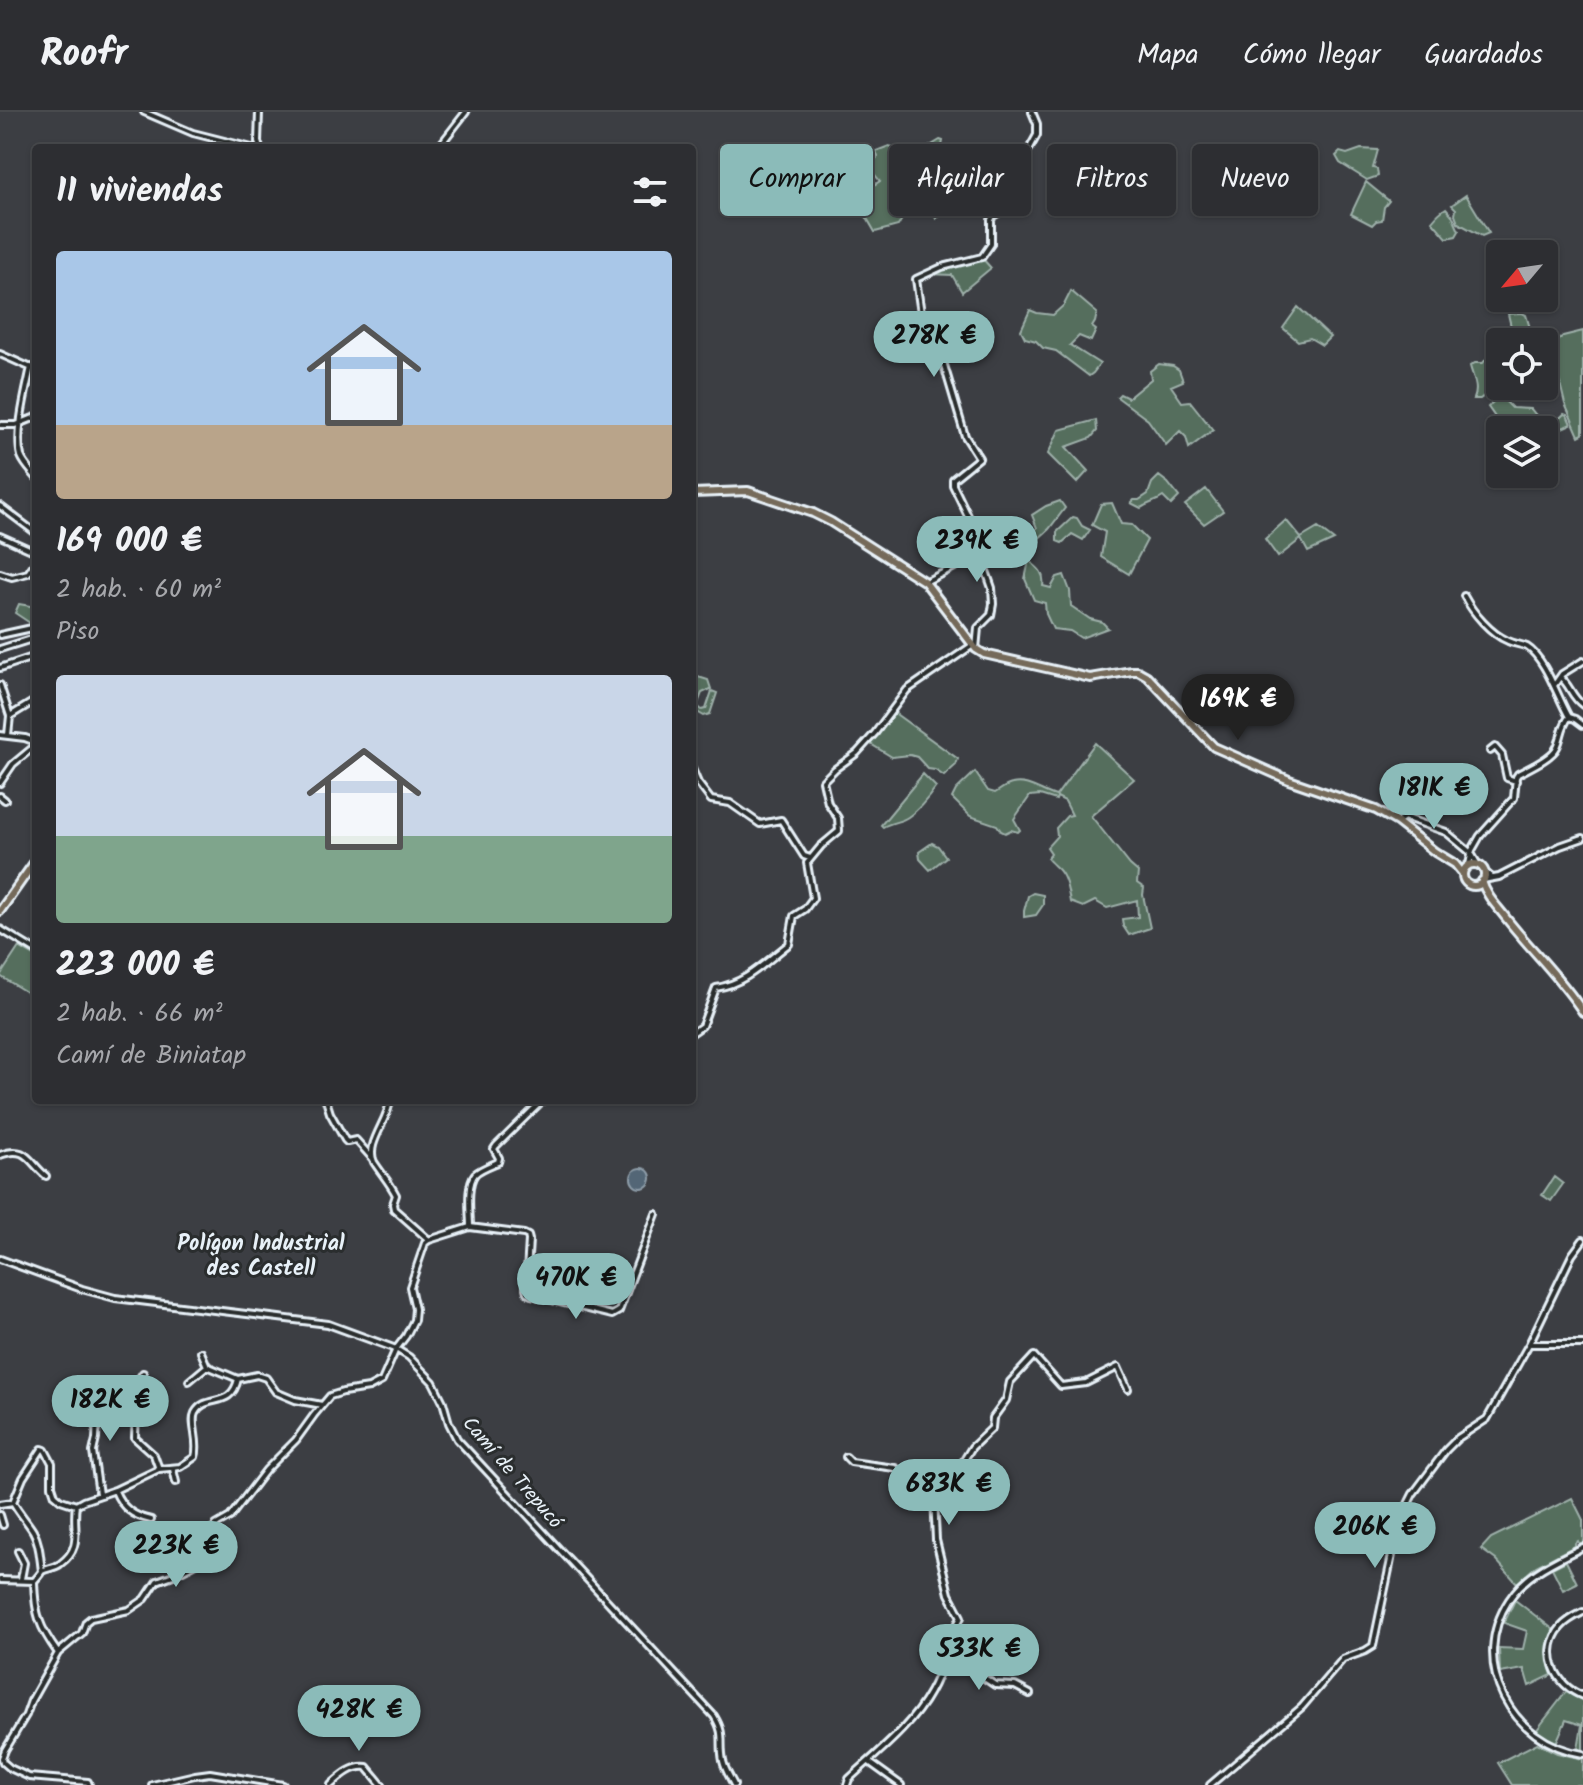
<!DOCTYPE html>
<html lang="es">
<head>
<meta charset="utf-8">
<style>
  body { margin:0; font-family:Kalam,sans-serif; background:#35363a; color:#f1f3f6; height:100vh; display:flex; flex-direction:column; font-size:30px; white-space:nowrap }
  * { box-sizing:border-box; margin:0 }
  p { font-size:26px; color:#a7a8ac }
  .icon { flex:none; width:44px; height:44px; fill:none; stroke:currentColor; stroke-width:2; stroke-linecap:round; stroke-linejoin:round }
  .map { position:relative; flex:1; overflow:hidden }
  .panel { position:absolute; left:32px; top:32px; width:664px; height:960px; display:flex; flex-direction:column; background:#2d2e32; border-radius:8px; box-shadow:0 2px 6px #0004,0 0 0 2px #484a4d }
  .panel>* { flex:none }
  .banner { position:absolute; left:720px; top:32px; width:742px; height:72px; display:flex; gap:16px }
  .needle { width:52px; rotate:241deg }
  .fabs { position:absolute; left:1486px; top:128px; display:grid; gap:16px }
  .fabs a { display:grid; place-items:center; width:72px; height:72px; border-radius:8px; background:#2d2e32; box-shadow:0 2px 6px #0004,0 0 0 2px #484a4d; font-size:40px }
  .price { position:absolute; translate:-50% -68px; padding:0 18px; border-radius:28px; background:#8bbbb9; color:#111; font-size:26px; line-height:52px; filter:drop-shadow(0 2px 4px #0008) }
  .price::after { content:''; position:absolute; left:50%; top:48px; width:24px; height:18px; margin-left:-12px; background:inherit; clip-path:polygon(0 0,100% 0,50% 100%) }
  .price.on { background:#222; color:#fff }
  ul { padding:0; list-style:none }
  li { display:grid; align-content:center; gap:16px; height:424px; padding:0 24px }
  li span { display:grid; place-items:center; height:248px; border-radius:8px; color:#555 }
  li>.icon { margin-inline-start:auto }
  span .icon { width:144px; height:144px; fill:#fffc; stroke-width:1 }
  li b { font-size:34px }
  h2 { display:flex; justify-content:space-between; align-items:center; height:96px; padding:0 24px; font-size:34px }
  .tag { padding:0 28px; border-radius:8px; background:#2d2e32; box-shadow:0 2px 6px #0004,0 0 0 2px #484a4d; font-size:28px; line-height:72px }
  .tag.on { background:#8bbbb9; color:#111 }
  header { display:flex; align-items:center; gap:48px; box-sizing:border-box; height:112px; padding:0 40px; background:#2d2e32; border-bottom:2px solid #484a4d }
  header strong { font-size:38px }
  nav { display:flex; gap:44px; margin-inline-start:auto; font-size:28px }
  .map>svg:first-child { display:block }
</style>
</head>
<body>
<header>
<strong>Roofr</strong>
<nav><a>Mapa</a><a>Cómo llegar</a><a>Guardados</a></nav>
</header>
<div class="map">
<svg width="1583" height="1673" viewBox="0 0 1583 1673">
  <rect width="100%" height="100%" fill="#3c3e43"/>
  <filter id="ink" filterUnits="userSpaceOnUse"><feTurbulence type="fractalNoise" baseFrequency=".0125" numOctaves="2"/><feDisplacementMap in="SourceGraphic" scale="16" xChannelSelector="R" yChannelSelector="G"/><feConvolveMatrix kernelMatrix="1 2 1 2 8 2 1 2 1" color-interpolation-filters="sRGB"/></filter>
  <g filter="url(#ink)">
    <path fill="#546e5d" stroke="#9eb0aa" stroke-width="2" d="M940 28 943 29 942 34 948 40 950 47 978 66 980 61 988 57 995 49 1010 54 1014 58C1010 73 1010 91 997 100L998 92 992 91 984 84 970 91 967 90 948 94 936 107 930 93V87L923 79 919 78 898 114 875 120 864 101 867 97 862 81 880 69 871 58 860 52 873 49 878 45 876 39 889 34 900 37H925Z
      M1361 37 1378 38 1373 56 1377 57 1378 64 1367 68 1340 51 1336 44 1340 40 1347 42Z
      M1366 70 1389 89 1384 95 1382 108 1376 109 1372 113 1351 102Z
      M1466 83 1489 121 1482 124 1458 111 1455 103 1456 97 1452 93Z
      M1446 96 1452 103 1459 119 1456 124 1447 126 1432 109C1436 104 1441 99 1446 96Z
      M982 146 991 156 962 180 952 163 929 162Z
      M1071 179 1097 201 1095 210 1092 215 1096 218 1091 229 1079 224 1070 233 1100 252 1093 261 1089 264 1056 239 1043 236 1036 229 1025 226 1021 218 1030 198 1037 201 1053 203 1064 193Z
      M1298 195 1330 225 1322 233 1310 226 1298 229 1283 216Z
      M1522 201 1526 203 1530 216 1513 223 1508 202Z
      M1583 219V322L1579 324 1565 292 1551 234 1563 224Z
      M1486 247 1496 257 1498 268 1490 279 1480 287H1474C1479 275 1473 266 1470 254L1475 251H1483Z
      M1159 252 1173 254 1179 258 1183 269 1171 274 1182 290 1190 289 1213 318 1189 336 1186 325 1180 319 1166 333 1148 308 1117 285 1120 282 1128 286 1151 267 1150 259Z
      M1497 286 1504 288 1512 296 1531 297C1541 311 1551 316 1564 302L1567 303 1571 312 1562 316 1556 323 1560 332 1544 340V318H1502L1504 316V310L1497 308 1488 295Z
      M1096 308 1097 319 1091 326 1066 335 1088 359 1077 371 1048 342 1059 318Z
      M1159 364 1168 371 1179 385 1171 393 1163 385C1156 390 1148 391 1141 396L1131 391 1134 388H1139L1148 382 1152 371Z
      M1206 377 1223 399 1204 412 1185 393Z
      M1060 389 1065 396 1049 417 1035 430 1030 425 1037 416 1032 403 1046 394Z
      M1112 391 1121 412 1132 413 1147 428 1129 462 1101 445 1105 420 1092 413 1101 392Z
      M1073 405 1077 406 1082 414 1090 418 1083 428 1072 422 1062 431 1057 429V420Z
      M1286 408 1301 426 1318 416 1334 428 1308 440 1301 427 1278 445 1265 427Z
      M1029 449C1039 456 1045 462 1043 474L1051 476 1057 465 1064 463 1070 479 1071 494 1090 507 1102 510 1108 516 1081 526 1070 519 1053 517 1046 502 1045 491 1034 488 1025 467Z
      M19 492 36 495V515L15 501Z
      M692 563 708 568 711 577 702 581 697 594 702 598 706 597 712 579 717 581 710 602 704 604 692 597Z
      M893 600 958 647 956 653 944 664 935 658 928 657 917 645 910 643 892 645 869 631 885 614Z
      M1095 631 1134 667 1091 704 1130 753 1138 760 1137 771 1144 776 1143 783 1150 816 1129 823 1123 814 1122 807 1138 805 1137 788 1107 796 1095 789 1083 795 1070 790C1068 779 1066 765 1058 757 1054 753 1050 750 1047 746L1051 741 1047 735 1057 724 1056 716 1067 704 1072 703 1065 689 1057 685 1056 688 1040 683 1030 684 1014 707 1020 718 1018 720 1011 718 1005 721 1001 719 997 713 970 704 952 686 956 678 975 660 988 679 995 681C1000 678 1006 673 1012 672 1027 668 1042 680 1056 684Z
      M923 662 936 675C929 685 917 699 908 705 901 710 891 710 883 715L881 713Z
      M932 731 938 734 946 745 930 758 920 747 919 740Z
      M1033 781 1043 783V793L1036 803 1024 805V799L1028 784Z
      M19 835 36 845V886L0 864Z
      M1554 1065 1563 1072 1551 1089 1542 1083Z
      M1572 1386 1583 1408V1430L1579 1432 1578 1429 1575 1431V1434L1536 1454 1517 1471 1496 1448 1481 1437 1491 1426Z
      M1566 1449 1577 1471 1563 1478 1552 1456Z
      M1515 1488 1554 1518C1547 1533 1546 1547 1552 1563L1529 1574 1524 1557 1500 1561 1499 1536 1523 1537 1527 1519 1504 1511Z
      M1566 1580 1583 1588V1638L1578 1637 1582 1613 1566 1608 1556 1631 1536 1619Z
      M1537 1631 1557 1641 1583 1647V1673H1512L1498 1651Z"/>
    <path fill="#536676" stroke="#8f9eaa" stroke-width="2" d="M631 1066a10 10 0 1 1 20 0a10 10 0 1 1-20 0Z"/>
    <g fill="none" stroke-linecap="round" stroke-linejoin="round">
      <g stroke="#e8f1f8" stroke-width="10">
        <path id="minor" d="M144 0 193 21 252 36
          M259 0 258 30 260 36
          M438 36 466 0
          M0 242 36 258
          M31 255C26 279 15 321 21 344 24 352 31 359 36 365
          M0 313H16L36 305
          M0 394 36 421
          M0 424 36 440
          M0 461 12 465 28 461 36 449
          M925 470 980 442
          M1464 484C1473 501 1491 522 1508 529 1514 532 1521 532 1527 535 1545 546 1558 586 1569 605
          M0 523 32 516 36 521 35 526 0 537
          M976 537 978 516 991 503 993 492 992 476 980 442 972 412 953 373V367L979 346 965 324 944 253 923 215 916 167 942 155 982 145 991 132V108L993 104 1003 98 1009 87 1015 63 1037 23V12L1032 0
          M0 556 33 545 36 547
          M1560 565C1571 574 1571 585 1583 593
          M1555 572 1562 562 1583 549
          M0 573 10 604 8 623
          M10 604 36 588
          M1569 605 1575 607 1583 613
          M0 623 25 626 36 630
          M1490 639 1495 635 1502 643 1507 666 1516 669
          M692 657 698 671 711 688 730 691 760 712 781 708 804 744 810 746
          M0 671 13 652 36 633
          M0 684 5 688
          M1397 710 1404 705 1446 720 1471 741 1478 753
          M1469 753 1472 738 1480 724 1514 686 1516 665 1518 662C1529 656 1552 646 1557 635 1562 625 1561 615 1569 605
          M1484 759 1491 765
          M1483 768 1499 765 1560 734 1583 726
          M0 817 36 839
          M692 921 702 914 716 876C747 871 765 850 789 832L794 804 805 797 813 786 807 751 821 734 839 719 838 706 828 691 823 669 835 657 857 641 875 621 907 578 973 533
          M326 988 330 1001 345 1028 347 1030 356 1028 373 1047
          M390 988C389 1008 365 1032 374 1050 381 1061 390 1071 396 1083L393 1092 394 1097 429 1128
          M0 1043C27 1033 28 1049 46 1064
          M470 1115C470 1102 466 1073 475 1062 480 1057 491 1053 498 1050L499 1046 494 1037 496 1034 543 988
          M0 1147 82 1177 115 1186 328 1212 396 1237 409 1245 433 1270 443 1290 449 1311 457 1327 714 1604C726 1623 719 1630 723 1649 725 1658 730 1665 734 1673
          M1529 1232H1583
          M201 1240 207 1254
          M143 1261 137 1270 135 1326 154 1343 159 1357
          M189 1269 207 1254 238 1267
          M91 1287 97 1304 96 1327 93 1340 99 1382
          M846 1345 851 1350 895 1356 906 1362 934 1384
          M173 1357 176 1370
          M115 1379C122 1396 133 1404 151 1408
          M0 1392 13 1390
          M0 1403 3 1413
          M1583 1435C1556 1449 1526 1461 1509 1488 1468 1551 1511 1631 1583 1642
          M18 1439 24 1451 21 1467
          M42 1459C40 1446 40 1431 33 1419 27 1409 19 1401 13 1390L23 1366 42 1337 45 1338 52 1351V1374L55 1383 61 1388 76 1393
          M0 1468 34 1469
          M34 1469C35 1468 42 1460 42 1459 48 1456 55 1456 60 1452 84 1435 72 1416 76 1393L83 1389 115 1378 159 1357 180 1355 195 1345C200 1330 190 1311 195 1301 206 1281 231 1298 238 1267L257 1263 266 1266 276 1280 295 1288 322 1293
          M34 1470C35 1502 39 1515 58 1541
          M1583 1500C1575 1504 1567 1508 1561 1515 1540 1539 1555 1574 1583 1584
          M948 1542 995 1573 1015 1574 1030 1582
          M869 1650 901 1673
          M89 1673 88 1670 29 1665 10 1656 3 1650 2 1646 5 1638 26 1603 31 1589 58 1541 82 1521 86 1510 91 1506 129 1498 145 1487 157 1469 173 1463 200 1449 216 1413 230 1405 266 1358 296 1328 314 1303 330 1284 343 1280 369 1276 382 1269 396 1237 406 1224 414 1208 415 1197 410 1175 425 1131 429 1128 470 1115 524 1122 528 1124 529 1128 526 1176 527 1180 531 1183 612 1203 619 1199 656 1102
          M152 1673 195 1663 210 1661 283 1673
          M331 1673C341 1664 352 1653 367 1655L382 1673
          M847 1673 849 1667C878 1640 911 1615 930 1580 944 1556 948 1529 961 1505L949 1482 936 1428 934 1384 950 1363 961 1353 972 1335 992 1316 993 1306 1006 1288 1010 1270 1034 1244 1061 1274 1086 1271 1118 1255 1128 1277
          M1210 1673 1302 1595 1343 1547 1365 1539 1373 1534 1392 1443 1407 1394 1413 1382 1446 1338 1458 1326 1487 1307 1529 1232 1572 1143 1583 1128"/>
      </g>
      <g stroke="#e8f1f8" stroke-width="12">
        <path id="major" d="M692 381 748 379 813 401 831 410 925 470 976 537 984 542 1090 566 1132 559H1138L1147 564 1214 635 1289 668 1376 698 1397 710 1435 740 1455 752 1463 762
          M1463 763a11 11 0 1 1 22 0a11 11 0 1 1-22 0Z
          M1482 769C1486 784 1497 794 1506 806 1531 838 1561 866 1583 900
          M0 799 36 748"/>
      </g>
      <use href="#minor" stroke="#2a2d2e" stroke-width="4"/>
      <use href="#major" stroke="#746a5a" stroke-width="6"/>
    </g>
  </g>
  <g text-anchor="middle" stroke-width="6" stroke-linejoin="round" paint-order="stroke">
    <g font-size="20" fill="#e8f1f8" stroke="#2a2d2e">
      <text transform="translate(513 1360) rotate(49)" y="7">Camí de Trepucó</text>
    </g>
    <g font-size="22" font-weight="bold" fill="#e8f1f8" stroke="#2a2d2e">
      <text x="261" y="1138">Polígon Industrial<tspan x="261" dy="25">des Castell</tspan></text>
    </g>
  </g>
</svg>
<div class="fabs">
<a><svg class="needle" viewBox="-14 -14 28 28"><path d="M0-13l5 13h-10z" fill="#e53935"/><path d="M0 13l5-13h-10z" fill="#a7a8ac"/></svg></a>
<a><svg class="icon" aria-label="locate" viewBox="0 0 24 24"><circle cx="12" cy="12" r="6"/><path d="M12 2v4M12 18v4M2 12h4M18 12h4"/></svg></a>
<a><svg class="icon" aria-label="layers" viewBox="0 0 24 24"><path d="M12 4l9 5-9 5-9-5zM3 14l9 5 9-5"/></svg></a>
</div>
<b class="price" style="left:934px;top:267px">278K €</b>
<b class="price" style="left:977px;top:472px">239K €</b>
<b class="price on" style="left:1238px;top:630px">169K €</b>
<b class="price" style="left:1434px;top:719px">181K €</b>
<b class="price" style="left:576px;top:1209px">470K €</b>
<b class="price" style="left:110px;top:1331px">182K €</b>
<b class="price" style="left:949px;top:1415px">683K €</b>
<b class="price" style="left:1375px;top:1458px">206K €</b>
<b class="price" style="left:176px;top:1477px">223K €</b>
<b class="price" style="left:979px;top:1580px">533K €</b>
<b class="price" style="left:359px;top:1641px">428K €</b>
<div class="banner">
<a class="tag on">Comprar</a>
<a class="tag">Alquilar</a>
<a class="tag">Filtros</a>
<a class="tag">Nuevo</a>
</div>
<section class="panel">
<h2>11 viviendas<svg class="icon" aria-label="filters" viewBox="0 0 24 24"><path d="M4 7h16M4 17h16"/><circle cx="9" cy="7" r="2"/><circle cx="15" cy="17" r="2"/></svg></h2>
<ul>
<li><span style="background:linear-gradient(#a9c7e8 70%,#b9a48a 0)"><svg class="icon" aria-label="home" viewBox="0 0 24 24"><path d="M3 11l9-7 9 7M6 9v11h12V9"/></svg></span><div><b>169 000 €</b><p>2 hab. · 60 m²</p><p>Piso</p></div></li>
<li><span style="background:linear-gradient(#c9d6e8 65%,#7fa58c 0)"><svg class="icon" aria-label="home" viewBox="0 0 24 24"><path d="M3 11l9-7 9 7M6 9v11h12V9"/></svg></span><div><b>223 000 €</b><p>2 hab. · 66 m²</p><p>Camí de Biniatap</p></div></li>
</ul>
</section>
</div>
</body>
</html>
